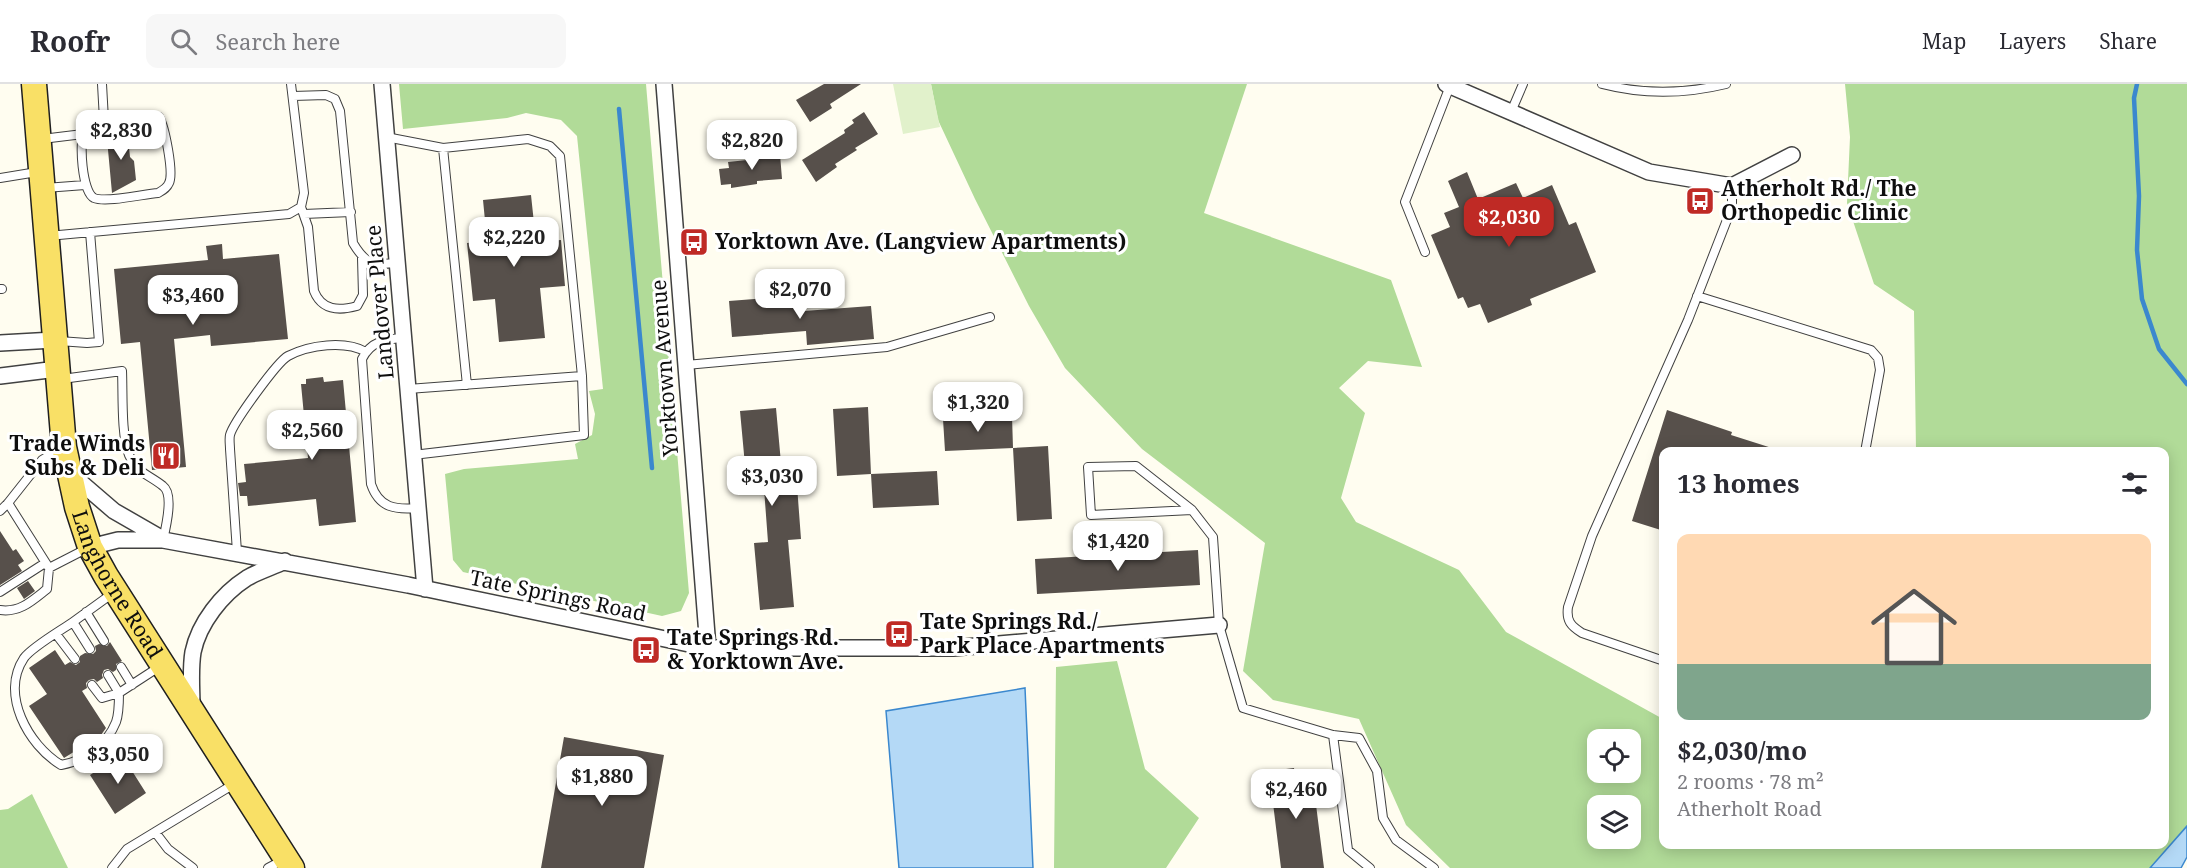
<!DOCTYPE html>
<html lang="en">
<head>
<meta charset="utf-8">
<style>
  body { margin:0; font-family:"Noto Serif",serif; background:#f7f7f7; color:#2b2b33; height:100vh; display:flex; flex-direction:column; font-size:22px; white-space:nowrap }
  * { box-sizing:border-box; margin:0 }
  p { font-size:20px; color:#7c7c81 }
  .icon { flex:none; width:33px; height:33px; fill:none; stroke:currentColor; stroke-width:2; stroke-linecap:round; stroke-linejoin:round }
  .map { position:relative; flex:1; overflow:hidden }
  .side { position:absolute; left:1659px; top:363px; width:510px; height:402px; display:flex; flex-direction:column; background:#fff; border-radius:12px; box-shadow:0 3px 15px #0003 }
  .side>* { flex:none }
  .buttons { position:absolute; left:1587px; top:645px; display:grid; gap:12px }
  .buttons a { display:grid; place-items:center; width:54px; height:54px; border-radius:12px; background:#fff; box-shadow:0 3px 15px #0003; font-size:30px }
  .price { position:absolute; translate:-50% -51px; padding:0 14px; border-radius:12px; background:#fff; color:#222; font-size:20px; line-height:39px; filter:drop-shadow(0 2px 3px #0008) }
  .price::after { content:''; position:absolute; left:50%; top:36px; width:18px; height:14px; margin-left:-9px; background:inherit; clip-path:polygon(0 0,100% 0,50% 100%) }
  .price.selected { background:#bf2a25; color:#fff }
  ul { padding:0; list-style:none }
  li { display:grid; align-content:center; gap:12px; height:318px; padding:0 18px }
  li+li { border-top:2px solid #e1e1e2 }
  li span { display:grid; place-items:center; height:186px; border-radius:12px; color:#555 }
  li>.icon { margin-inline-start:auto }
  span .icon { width:108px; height:108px; fill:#fffc; stroke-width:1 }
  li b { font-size:26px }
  h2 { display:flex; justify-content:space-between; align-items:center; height:72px; padding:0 18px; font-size:26px }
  header { display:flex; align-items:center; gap:36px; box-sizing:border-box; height:84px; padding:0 30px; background:#fff; border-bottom:2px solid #e1e1e2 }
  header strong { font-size:28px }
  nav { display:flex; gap:33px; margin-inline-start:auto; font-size:21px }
  .search { width:420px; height:54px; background:#f7f7f7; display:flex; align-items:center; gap:15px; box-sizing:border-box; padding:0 21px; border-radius:12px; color:#7c7c81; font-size:22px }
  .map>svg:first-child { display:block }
</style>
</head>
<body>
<header>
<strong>Roofr</strong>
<div class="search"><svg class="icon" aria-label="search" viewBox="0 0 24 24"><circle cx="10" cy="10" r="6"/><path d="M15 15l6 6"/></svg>Search here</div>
<nav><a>Map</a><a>Layers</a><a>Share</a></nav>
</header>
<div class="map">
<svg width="2187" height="784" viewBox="0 0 2187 784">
  <rect width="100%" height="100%" fill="#fffdf0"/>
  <path fill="#b1db98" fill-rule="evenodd" d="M399 0H646L689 509 681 527 662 532 463 488 453 476 445 390 464 385 578 375 575 360 592 351 595 330 589 307 603 305 577 52 561 36 526 29 507 34 403 45Z
    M931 0H1247L1204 129 1391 196 1422 283 1368 277 1339 304 1365 329 1341 414 1356 438 1459 486 1506 548 1663 635 1664 760H2164V368L1916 367 1914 227 1874 200 1847 119 1850 53 1845 0H2187V742L2150 784H1450L1406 741 1359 635 1273 616 1243 587 1265 459 1142 365 1065 284 1029 222 975 115 938 36ZM1598 656H1630V688H1598ZM1598 722H1630V754H1598Z
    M1117 577 1145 685 1199 734 1166 784H1054L1056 583Z
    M32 710 68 784H0V726L8 725Z"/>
  <path fill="#e1f1cb" d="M893 0H931L940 43 903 50Z"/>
  <path fill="#b4d9f6" stroke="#3b88ce" stroke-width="1.5" d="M1025 604 1033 784H899L886 627Z
    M2187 742V773L2181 784H2150Z"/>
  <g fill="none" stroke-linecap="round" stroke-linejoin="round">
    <path stroke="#3b88ce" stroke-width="4.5" d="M2137 0 2134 14 2139 112 2137 166 2142 215 2159 265 2187 300
      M619 25 652 384"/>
  </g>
  <path fill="#57504b" d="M824 0H861L830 20 832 24 810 38 796 16Z
    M864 28 878 50 855 64 857 66 835 80 837 83 816 98 802 76 845 49 844 46 854 39 852 36Z
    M127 45 130 73 134 77 136 96 112 109 107 55Z
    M780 70 782 95 757 97V100L731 104V100L721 101 719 85 729 84 728 78 767 74V71Z
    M1467 88 1478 115 1516 99 1523 114 1552 101 1569 141 1576 138 1596 188 1530 215 1532 221 1488 239 1480 220 1468 224 1463 213 1458 215 1431 151 1450 143 1444 129 1459 123 1448 97Z
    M531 111 536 158 561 156 565 202 540 204 545 254 499 258 495 215 473 217 467 159 487 157 483 116Z
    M222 160 223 175 279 170 288 255 211 262 210 251 174 255 186 383 152 386 140 258 121 260 114 185 208 176 206 162Z
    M803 211 804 227 871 222 874 255 807 261 806 247 732 253 729 217Z
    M323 293 324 298 343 296 356 438 319 442 316 415 248 422 247 412H240L238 399 246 398 244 380 308 374 301 300H306V295Z
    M868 323 871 390 837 392 833 325Z
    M776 324 782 390 796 388 801 455 788 456 794 523 760 526 754 459 768 458 763 391 746 392 740 327Z
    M1667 326 1732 348 1731 351 1775 365V368H1664V447L1632 437Z
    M1012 332 1013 364 945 367 943 335Z
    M1048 362 1052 435 1017 437 1013 364Z
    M937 387 939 421 873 424 871 390Z
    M0 447 13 467 16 465 24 477 18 481 22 487 0 501Z
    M1198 466 1200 501 1037 510 1035 475Z
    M28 497 35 507 24 515 17 504Z
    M110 558 122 577 116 580V586L113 588 108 585 104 586 102 591 103 594 97 598 94 595 89 596 86 599 87 604 82 607 106 644 101 651 64 674 29 622 47 610 29 584 55 566 65 581 70 578 76 581 80 578V572L85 569 93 570 96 567 95 562 99 560 107 562Z
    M564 653 664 671 644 784H541Z
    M116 674 122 683 127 679 146 709 115 730 90 691Z
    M1294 684 1295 691 1312 689 1324 784H1281L1269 687Z"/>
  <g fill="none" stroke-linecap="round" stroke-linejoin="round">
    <g stroke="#414141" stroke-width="10">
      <path id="lane" d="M102 0 104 36C96 39 89 41 84 48 79 58 82 108 94 114 106 119 144 110 158 109 163 106 167 104 169 99 174 89 165 43 159 33L150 32 104 36
        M1602 0C1644 11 1685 10 1726 0
        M293 12 326 11 335 15 340 27 353 159C366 181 373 181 397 179
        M1511 28 1523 0
        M386 53 443 64 528 55 550 62 560 72 582 292 408 305
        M42 55 83 50
        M443 64 467 301
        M0 94 37 88
        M45 104 85 101
        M301 123 308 143 314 207C322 227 339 227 357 222L363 211 362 174
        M304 130 351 128
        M48 152 289 130 301 123 304 109 291 0
        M1425 168 1405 118 1450 2
        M0 205H2
        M1697 212 1871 266 1878 274 1880 286 1865 368
        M404 254C385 255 371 257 362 275L371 400C379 424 395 426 418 424
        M59 257 87 259 99 258 90 148
        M686 281 887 263 990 233
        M62 295 122 287C123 309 121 352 129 371 138 390 148 390 163 402 174 410 166 443 163 456
        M413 371 584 351 582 292
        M8 419 49 484 86 465
        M1192 426 1091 431 1088 383 1136 382 1192 426 1213 453 1219 541 1243 624 1333 651 1359 654 1377 687 1383 734 1396 756 1434 784
        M0 427 8 419 42 376 60 365
        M237 468 230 365C230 361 229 355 230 351 233 339 277 278 288 272 309 261 345 256 366 268
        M0 508 45 479
        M0 526C20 529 33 516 47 505L49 484
        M86 528 104 557
        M73 538C60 547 32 563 24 574 0 610 28 661 61 681 84 677 107 661 116 638 119 630 119 618 119 609L102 614 92 601
        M56 550 75 575
        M90 565 73 538 113 509
        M1664 577 1582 549C1571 542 1566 537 1568 523L1592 452 1688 236 1732 123V102
        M121 583 132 601
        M108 591 119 609 159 583
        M1333 651 1348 766 1370 784
        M155 748 168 765 193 784
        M112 784 127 765 234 700
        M268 784 283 776"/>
    </g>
    <g stroke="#414141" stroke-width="18">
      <path id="street" d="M382 0 425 505
        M664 0 708 564
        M1446 0 1649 88 1732 102 1792 71
        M0 259 54 256
        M0 292 57 285
        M71 390 114 427 161 454
        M90 463 118 456H163L408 501 708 564H953L1219 541
        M192 624C192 605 190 586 193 568 199 539 222 510 247 494 259 487 273 483 285 477"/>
    </g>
    <g stroke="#1f1f1f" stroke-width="27">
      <g id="primary">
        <path id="s1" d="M34 0 64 363 77 423 90 463 106 492 292 784"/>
      </g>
    </g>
    <use href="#lane" stroke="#fff" stroke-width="8"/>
    <use href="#street" stroke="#fff" stroke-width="15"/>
    <use href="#primary" stroke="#f9e066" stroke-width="24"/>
  </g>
  <defs>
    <g id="bus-square" transform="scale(1.5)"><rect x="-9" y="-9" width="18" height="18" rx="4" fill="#bf2a25" stroke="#fff"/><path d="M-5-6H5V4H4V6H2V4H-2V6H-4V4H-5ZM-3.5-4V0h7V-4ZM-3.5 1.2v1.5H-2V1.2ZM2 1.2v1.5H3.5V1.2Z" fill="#fff"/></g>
    <g id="restaurant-square" transform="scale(1.5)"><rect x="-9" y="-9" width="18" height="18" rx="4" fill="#bf2a25" stroke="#fff"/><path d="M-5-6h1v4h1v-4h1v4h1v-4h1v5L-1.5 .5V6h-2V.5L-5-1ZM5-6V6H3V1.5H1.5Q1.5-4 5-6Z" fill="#fff"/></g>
  </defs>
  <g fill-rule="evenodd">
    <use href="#bus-square" x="1700" y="117"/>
    <use href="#bus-square" x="694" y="158"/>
    <use href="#restaurant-square" x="166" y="372"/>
    <use href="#bus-square" x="899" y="550"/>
    <use href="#bus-square" x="646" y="566"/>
  </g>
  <g text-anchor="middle" stroke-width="6" stroke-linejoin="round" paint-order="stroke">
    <g font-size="21" font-weight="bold" fill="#0e0e0e" stroke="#fff" text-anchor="start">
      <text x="1721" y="112">Atherholt Rd./ The<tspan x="1721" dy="24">Orthopedic Clinic</tspan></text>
      <text x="715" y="165">Yorktown Ave. (Langview Apartments)</text>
      <text x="145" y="367" text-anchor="end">Trade Winds<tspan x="145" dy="24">Subs &amp; Deli</tspan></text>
      <text x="920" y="545">Tate Springs Rd./<tspan x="920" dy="24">Park Place Apartments</tspan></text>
      <text x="667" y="561">Tate Springs Rd.<tspan x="667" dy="24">&amp; Yorktown Ave.</tspan></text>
    </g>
    <g font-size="21" fill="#0e0e0e" stroke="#fff">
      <text transform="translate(380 218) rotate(-95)" y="7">Landover Place</text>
      <text transform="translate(665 284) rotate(-94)" y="7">Yorktown Avenue</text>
      <text dy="7" stroke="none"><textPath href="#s1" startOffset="513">Langhorne Road</textPath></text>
      <text transform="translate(558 512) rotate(12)" y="7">Tate Springs Road</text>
    </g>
  </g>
</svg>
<div class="buttons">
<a><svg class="icon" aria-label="locate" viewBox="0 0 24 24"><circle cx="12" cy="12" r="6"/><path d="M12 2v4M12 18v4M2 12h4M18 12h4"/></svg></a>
<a><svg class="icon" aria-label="layers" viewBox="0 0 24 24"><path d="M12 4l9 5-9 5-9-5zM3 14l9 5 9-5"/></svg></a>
</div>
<b class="price" style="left:121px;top:77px">$2,830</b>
<b class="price" style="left:752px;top:87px">$2,820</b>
<b class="price selected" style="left:1509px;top:164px">$2,030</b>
<b class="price" style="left:514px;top:184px">$2,220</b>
<b class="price" style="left:800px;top:236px">$2,070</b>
<b class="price" style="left:193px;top:242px">$3,460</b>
<b class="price" style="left:978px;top:349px">$1,320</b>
<b class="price" style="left:312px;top:377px">$2,560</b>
<b class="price" style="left:772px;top:423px">$3,030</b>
<b class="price" style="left:1118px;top:488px">$1,420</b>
<b class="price" style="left:118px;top:701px">$3,050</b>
<b class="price" style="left:602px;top:723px">$1,880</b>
<b class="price" style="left:1296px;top:736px">$2,460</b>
<section class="side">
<h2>13 homes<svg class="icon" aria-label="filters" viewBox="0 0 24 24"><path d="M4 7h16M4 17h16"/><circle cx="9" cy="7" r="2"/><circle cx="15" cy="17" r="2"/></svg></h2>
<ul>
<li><span style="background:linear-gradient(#ffd9b3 70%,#7fa58c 0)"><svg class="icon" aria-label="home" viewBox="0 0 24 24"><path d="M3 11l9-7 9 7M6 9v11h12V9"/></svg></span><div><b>$2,030/mo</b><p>2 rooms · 78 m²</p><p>Atherholt Road</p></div></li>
</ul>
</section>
</div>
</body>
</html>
